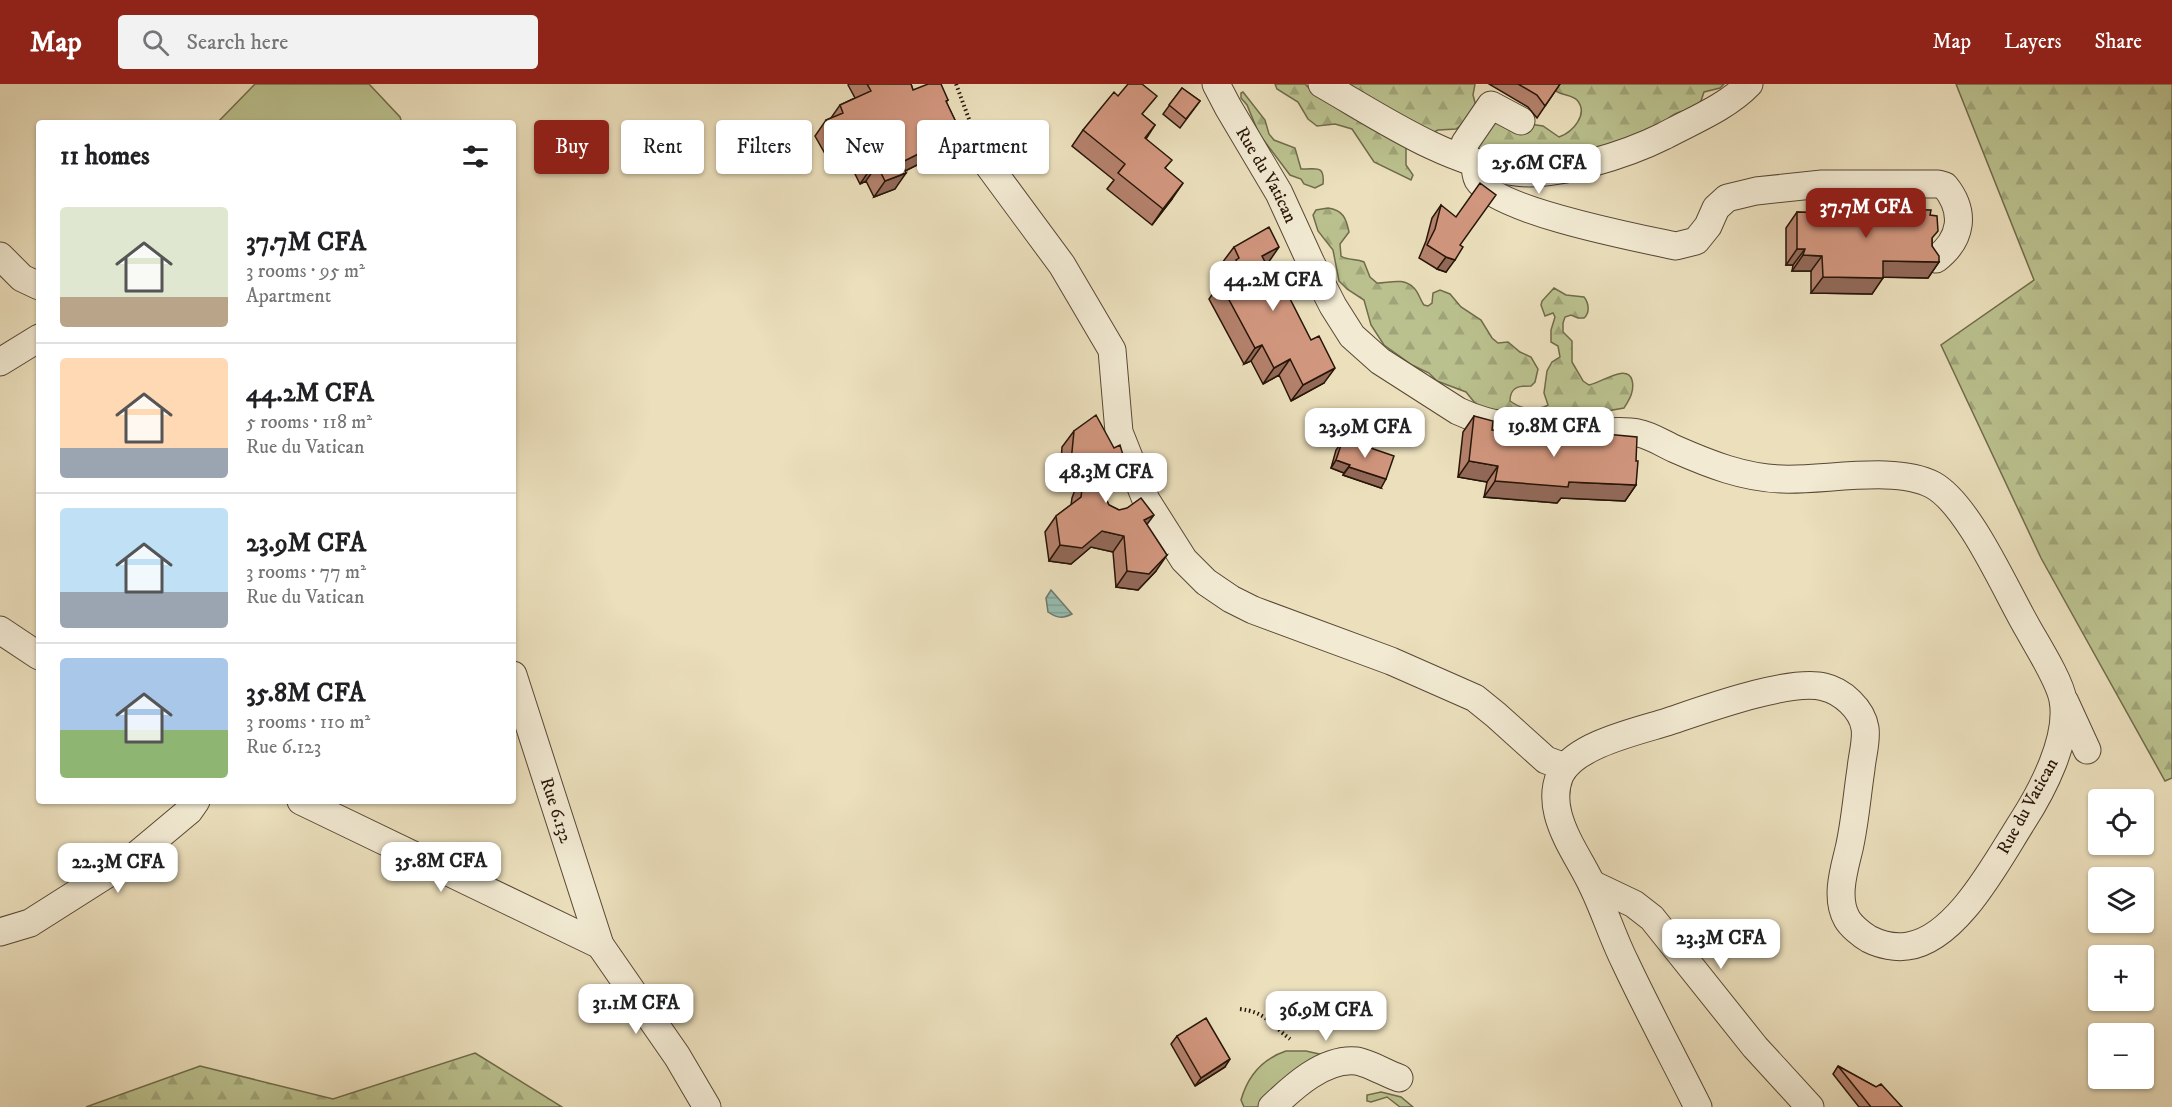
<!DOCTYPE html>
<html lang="en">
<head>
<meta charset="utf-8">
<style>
  body { margin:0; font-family:"IM FELL DW Pica",serif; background:#f2f2f2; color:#202124; height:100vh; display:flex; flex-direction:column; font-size:22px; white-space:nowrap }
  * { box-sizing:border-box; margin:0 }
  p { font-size:20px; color:#757577 }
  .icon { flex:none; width:33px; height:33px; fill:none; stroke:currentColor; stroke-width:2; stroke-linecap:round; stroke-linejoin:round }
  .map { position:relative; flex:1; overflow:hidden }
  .side { position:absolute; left:36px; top:36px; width:480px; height:684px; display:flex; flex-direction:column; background:#fff; border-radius:6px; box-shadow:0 2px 4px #0004 }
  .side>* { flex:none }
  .top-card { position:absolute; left:534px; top:36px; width:570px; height:54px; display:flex; gap:12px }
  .buttons { position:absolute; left:2088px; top:705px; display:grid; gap:12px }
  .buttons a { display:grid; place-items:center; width:66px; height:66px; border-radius:6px; background:#fff; box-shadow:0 2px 4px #0004; font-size:30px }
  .price { position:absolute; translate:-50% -51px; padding:0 14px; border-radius:12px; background:#fff; color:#222; font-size:20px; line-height:39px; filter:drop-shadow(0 2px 3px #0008) }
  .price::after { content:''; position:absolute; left:50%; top:36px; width:18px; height:14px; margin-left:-9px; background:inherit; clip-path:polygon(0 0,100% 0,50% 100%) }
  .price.active { background:#8f2418; color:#fff }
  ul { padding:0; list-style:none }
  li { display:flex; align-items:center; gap:18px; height:150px; padding:0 24px }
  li+li { border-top:2px solid #e0e0e0 }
  li span { display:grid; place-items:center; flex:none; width:168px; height:120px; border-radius:6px; color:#555 }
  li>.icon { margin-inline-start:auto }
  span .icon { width:72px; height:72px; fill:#fffc; stroke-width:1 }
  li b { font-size:26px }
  h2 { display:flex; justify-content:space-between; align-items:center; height:72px; padding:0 24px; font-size:26px }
  .tag { padding:0 21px; border-radius:6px; background:#fff; box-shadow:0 2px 4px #0004; font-size:21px; line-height:54px }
  .tag.active { background:#8f2418; color:#fff }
  header { display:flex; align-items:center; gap:36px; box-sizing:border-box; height:84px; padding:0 30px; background:#8f2418; color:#fff }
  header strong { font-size:28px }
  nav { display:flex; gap:33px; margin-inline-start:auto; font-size:21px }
  .search { width:420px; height:54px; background:#f2f2f2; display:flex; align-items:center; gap:15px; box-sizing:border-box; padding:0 21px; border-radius:6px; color:#757577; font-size:22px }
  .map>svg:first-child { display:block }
</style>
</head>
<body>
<header>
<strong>Map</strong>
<div class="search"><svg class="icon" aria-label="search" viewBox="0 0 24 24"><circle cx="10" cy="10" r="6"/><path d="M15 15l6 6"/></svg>Search here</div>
<nav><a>Map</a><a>Layers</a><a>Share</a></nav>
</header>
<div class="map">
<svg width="2172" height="1023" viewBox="0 0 2172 1023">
  <defs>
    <pattern id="forest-firs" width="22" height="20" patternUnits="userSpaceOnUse" patternTransform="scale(1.5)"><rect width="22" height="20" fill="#bac18e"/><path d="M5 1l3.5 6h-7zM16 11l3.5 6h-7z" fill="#a0a579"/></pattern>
    <pattern id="water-rules" width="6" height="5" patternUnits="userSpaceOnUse" patternTransform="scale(1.5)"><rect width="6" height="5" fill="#98bdb1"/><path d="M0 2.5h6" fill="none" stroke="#83a297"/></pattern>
  </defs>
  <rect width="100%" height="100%" fill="#ebdfbc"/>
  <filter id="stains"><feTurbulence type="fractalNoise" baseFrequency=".00333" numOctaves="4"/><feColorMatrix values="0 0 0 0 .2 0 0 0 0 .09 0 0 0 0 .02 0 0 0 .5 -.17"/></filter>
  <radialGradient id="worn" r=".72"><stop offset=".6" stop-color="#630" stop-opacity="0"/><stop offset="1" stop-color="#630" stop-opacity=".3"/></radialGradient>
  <path fill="#bac18e" stroke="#706b4b" stroke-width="1.5" d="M255 0H369L400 33 402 39H217Z
    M1286 967H1306L1328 972 1264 1023H1244L1241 1016C1248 991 1262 975 1286 967Z
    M1381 1008 1401 1013 1413 1023H1400L1387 1013 1371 1018 1367 1017V1011Z"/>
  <path fill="url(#forest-firs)" stroke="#706b4b" stroke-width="1.5" d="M1275 0H1305L1314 9 1322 0H1475L1473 11 1476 22 1473 32 1456 45 1438 46 1406 62V81L1413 91 1411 96 1374 78 1352 45 1335 40 1317 42 1308 35 1298 18 1277 5Z
    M1549 0H1724L1720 4 1704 8C1703 11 1702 14 1701 17 1694 29 1676 23 1664 39L1614 82 1482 73 1475 60 1493 35 1543 42 1559 53C1573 48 1589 30 1577 16 1570 9 1557 13 1549 0Z
    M1956 0H2172V694L2165 697 2041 474 1941 261 2034 196Z
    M1243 8 1265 36 1269 50 1274 56 1295 64 1301 85C1314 86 1325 79 1323 100L1315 104 1304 100 1301 95 1290 91 1259 50 1247 21 1241 14V9Z
    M1328 124C1343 126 1346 134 1349 148L1340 160 1341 172C1348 177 1356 174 1364 178L1370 193 1377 199C1390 199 1403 193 1414 204 1419 209 1420 216 1424 221L1428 222 1432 219 1433 209 1440 206 1450 210 1461 223 1481 236 1492 254 1498 259 1508 258 1520 268 1531 273 1538 285 1535 298 1531 302C1520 302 1510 302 1510 317 1521 325 1536 328 1548 321L1544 309 1547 287 1552 278 1560 273 1558 262 1551 258V246L1555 233 1553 229 1545 232 1541 221 1542 217 1554 204 1566 211 1584 213C1589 219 1590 229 1584 234H1578L1571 231 1565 233 1563 239V248L1572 257V278L1583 297 1589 301C1601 299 1627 279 1632 296 1635 307 1629 316 1624 324L1607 327 1594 333 1585 331 1546 336 1522 333 1505 325 1496 326 1479 324 1466 308 1437 297 1429 289 1412 281 1384 261 1371 241 1364 216 1347 205 1339 197 1333 166 1318 147 1313 131 1316 126Z
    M475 969 562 1023H86L200 982 333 1015Z"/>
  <path fill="url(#water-rules)" stroke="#6b7a6d" stroke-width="1.5" d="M1051 506 1072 530C1062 535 1057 534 1048 528L1046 514Z"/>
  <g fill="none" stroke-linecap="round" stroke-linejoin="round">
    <g stroke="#584835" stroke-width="29">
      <g id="minor">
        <path id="s1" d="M1216 0 1228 23 1279 109 1311 179 1333 222 1352 252 1380 277 1458 327C1494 344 1537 348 1577 349 1597 350 1618 345 1638 349 1650 351 1664 360 1675 365 1709 380 1744 394 1782 395 1823 397 1896 381 1933 401 1969 421 2006 507 2027 543 2037 561 2060 597 2063 616 2070 654 2042 707 2022 738 1997 777 1957 855 1908 862 1896 864 1881 861 1869 855 1862 851 1851 842 1847 835 1835 814 1844 786 1849 765 1855 739 1857 711 1861 685 1862 672 1867 657 1865 644 1862 625 1842 607 1824 603 1790 594 1703 626 1667 638 1638 647 1574 661 1560 691 1555 703 1555 718 1558 730 1565 757 1582 779 1593 803 1605 828 1613 854 1625 878 1648 927 1674 975 1698 1023"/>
        <path d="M1322 0C1383 35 1445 78 1515 88 1555 94 1628 70 1664 52 1692 37 1727 23 1749 0"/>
        <path d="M983 74 1062 181 1112 266 1119 348 1146 416 1184 476 1206 498 1231 515 1253 526 1391 577 1475 614 1496 631 1546 676 1565 683"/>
        <path d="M1463 74 1465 59 1491 21 1521 37"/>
        <path d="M1475 78C1475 84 1475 90 1478 96 1497 127 1638 154 1676 162L1696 157 1708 142 1716 124 1727 114 1756 107 1822 100H1938L1945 102C1966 128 1962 155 1936 175"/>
        <path d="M0 172 22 194 39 202"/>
        <path d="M0 278 39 254"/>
        <path d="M0 546 39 572"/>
        <path id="s2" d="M513 591 600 861 677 972 707 1023"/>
        <path d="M2065 618 2087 666"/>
        <path d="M301 717 600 861"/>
        <path d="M1592 800 1634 820 1652 834 1755 963 1810 1023"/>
        <path d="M0 848 30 839 134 773 189 727 196 717"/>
        <path d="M1272 1023C1293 1003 1324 974 1356 977 1367 978 1387 990 1399 994"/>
      </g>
    </g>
    <path stroke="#271508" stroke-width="4" stroke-dasharray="1.5 3" stroke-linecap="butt" d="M956 0 976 54
      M1240 925C1266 928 1270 940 1290 955"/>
    <use href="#minor" stroke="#f2ead3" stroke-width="27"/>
  </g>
  <path fill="#b4816c" stroke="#271508" stroke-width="1.5" d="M849 0H911L913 6 948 16 946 18 965 57 954 73 930 83 927 76 905 87 895 105 874 113 866 97 860 100 848 76 832 82 815 52 826 36 831 34 840 21 855 14 848 1Z
    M1489 0H1560L1537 34 1528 23Z
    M1182 4 1200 17 1180 44 1163 30Z
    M1143 31 1155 41 1146 55 1166 85 1172 115 1152 141 1107 105 1114 96 1072 62 1083 46Z
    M1441 121 1460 161 1446 188 1437 185 1419 174 1426 157 1432 134Z
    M1823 124 1930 131 1932 154V162L1939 178 1928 194 1883 193 1872 210 1811 209V187H1792L1793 181H1786V144L1797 128 1819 129Z
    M1234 163 1268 179 1266 180 1324 299 1291 317 1279 291 1263 300 1251 277 1244 280 1209 215 1220 199 1226 195 1225 192 1227 189 1222 179Z
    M1474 332 1492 346 1549 354 1600 359 1606 350 1636 377V401L1625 417 1561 414 1557 419 1484 413 1487 398 1458 393 1463 348Z
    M1074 347 1114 364 1126 381 1115 397 1104 406 1103 409 1109 421 1147 440 1156 487 1138 506 1116 503 1113 468 1091 463 1071 480 1049 477 1045 448 1056 432 1071 421 1072 414 1078 398 1060 394 1062 363Z
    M1342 358 1381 404 1343 391 1344 389 1331 384 1336 366Z
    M1177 952 1225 983 1195 1002 1171 960Z
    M1838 982 1876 1003 1902 1023H1859L1833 990Z"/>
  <path fill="#926958" stroke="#271508" stroke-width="1.5" d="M965 57 954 73 930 83 942 67Z
    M859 60 848 76 832 82 844 66Z
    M938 60 927 76 891 94 902 78Z
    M877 81 866 97 860 100 871 84Z
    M906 89 895 105 874 113 885 97Z
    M1183 99 1172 115 1152 141 1163 125Z
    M1279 163 1268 179 1250 188 1262 172Z
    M1797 165H1805L1793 181H1786Z
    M1803 171 1822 172 1811 187H1792Z
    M1446 173 1455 176 1446 188 1437 185Z
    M1883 177 1939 178 1928 194 1872 193Z
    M1823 193 1883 194 1872 210 1811 209Z
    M1262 261 1251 277 1244 280 1255 264Z
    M1290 275 1279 291 1263 300 1274 284Z
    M1335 284 1324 299 1291 317 1303 301Z
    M1336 376 1350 381 1344 389 1331 384Z
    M1469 377 1498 382 1487 398 1458 393Z
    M1071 378 1089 382 1078 398 1060 394Z
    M1126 381 1115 397 1093 415 1104 399Z
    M1349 383 1386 395 1381 404 1343 391Z
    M1495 397 1569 398 1636 401 1625 417 1561 414 1557 419 1484 413Z
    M1154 431 1142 447 1144 436Z
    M1102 447 1124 452 1113 468 1091 463 1071 480 1049 477 1060 461Z
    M1167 471 1156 487 1138 506 1116 503 1127 487Z
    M1230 975 1225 983 1195 1002 1201 994Z"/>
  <path fill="#d1967e" stroke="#271508" stroke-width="1.5" d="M867 0H911L913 6 928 0H941L948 16 946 17 965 57 942 67 938 60 902 78 906 89 885 97 877 81 871 84 859 60 844 66 826 36 843 29 840 21 871 7Z
    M1128 0H1142L1157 12 1142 30 1155 41 1145 54 1172 76 1165 84 1183 99 1163 125 1118 89 1125 80 1083 46 1114 8 1118 12Z
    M1518 0H1560L1545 22 1537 11Z
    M1182 4 1200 17 1186 35 1169 21Z
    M1480 99 1496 111 1460 161 1463 163 1455 176 1446 173 1427 161 1435 145 1441 121 1456 133Z
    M1823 124 1931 126 1930 131 1937 132 1938 147 1932 154V162L1939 172V178L1883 177V194L1823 193 1822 172 1803 171 1805 165H1797V128L1823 129Z
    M1269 143 1279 163 1262 172 1281 209 1286 207 1311 256 1319 252 1335 284 1303 301 1290 275 1274 284 1262 261 1255 264 1220 199 1241 187 1236 176 1239 174 1234 163Z
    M1096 331 1114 364 1120 361 1126 381 1104 399 1103 409 1109 421 1119 426 1127 424 1141 414 1154 431 1144 436 1167 471 1149 490 1127 487 1124 452 1102 447 1082 464 1060 461 1056 432 1081 413 1083 398 1089 382 1071 378 1074 347Z
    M1474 332 1493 337 1492 346 1549 351V354L1606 360V350L1637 353 1636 377H1638L1636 401 1569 398 1568 403 1495 397 1498 382 1469 377Z
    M1342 358 1362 361 1394 372 1386 395 1349 383 1350 381 1336 376Z
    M1206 934 1230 975 1201 994 1177 952Z
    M1838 982 1876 1003 1881 1000 1902 1023H1871Z"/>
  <g text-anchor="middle" stroke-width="4.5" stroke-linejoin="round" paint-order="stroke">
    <g font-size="18" fill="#271508" stroke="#f2ead3">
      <text dy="6" stroke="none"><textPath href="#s1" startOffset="104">Rue du Vatican</textPath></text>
      <text transform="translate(2027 722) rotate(-61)" y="6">Rue du Vatican</text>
      <text dy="6" stroke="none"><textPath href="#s2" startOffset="142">Rue 6.132</textPath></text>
    </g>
  </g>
  <rect width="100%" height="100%" filter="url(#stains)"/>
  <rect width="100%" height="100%" fill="url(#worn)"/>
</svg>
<div class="buttons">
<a><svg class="icon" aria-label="locate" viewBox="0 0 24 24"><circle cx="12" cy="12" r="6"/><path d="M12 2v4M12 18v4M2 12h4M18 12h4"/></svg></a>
<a><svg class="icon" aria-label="layers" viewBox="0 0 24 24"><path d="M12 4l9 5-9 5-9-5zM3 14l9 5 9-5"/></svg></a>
<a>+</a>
<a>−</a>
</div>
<b class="price" style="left:1539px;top:111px">25.6M CFA</b>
<b class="price active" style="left:1866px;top:155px">37.7M CFA</b>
<b class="price" style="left:1273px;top:228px">44.2M CFA</b>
<b class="price" style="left:1554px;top:374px">19.8M CFA</b>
<b class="price" style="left:1365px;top:375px">23.9M CFA</b>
<b class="price" style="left:1106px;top:420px">48.3M CFA</b>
<b class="price" style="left:441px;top:809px">35.8M CFA</b>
<b class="price" style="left:118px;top:810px">22.3M CFA</b>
<b class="price" style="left:1721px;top:886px">23.3M CFA</b>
<b class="price" style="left:636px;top:951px">31.1M CFA</b>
<b class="price" style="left:1326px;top:958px">36.9M CFA</b>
<div class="top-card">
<a class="tag active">Buy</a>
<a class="tag">Rent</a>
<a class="tag">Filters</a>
<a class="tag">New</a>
<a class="tag">Apartment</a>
</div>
<section class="side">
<h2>11 homes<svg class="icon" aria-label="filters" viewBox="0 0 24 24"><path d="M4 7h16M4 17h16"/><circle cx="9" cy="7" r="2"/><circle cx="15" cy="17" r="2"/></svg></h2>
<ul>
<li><span style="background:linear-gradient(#dfe7d0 75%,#b9a48a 0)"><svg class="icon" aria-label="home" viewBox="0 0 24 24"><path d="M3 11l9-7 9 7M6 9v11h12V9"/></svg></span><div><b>37.7M CFA</b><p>3 rooms · 95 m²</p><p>Apartment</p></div></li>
<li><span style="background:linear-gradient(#ffd9b3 75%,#9aa5b1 0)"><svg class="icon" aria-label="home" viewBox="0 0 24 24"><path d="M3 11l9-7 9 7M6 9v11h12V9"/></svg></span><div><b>44.2M CFA</b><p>5 rooms · 118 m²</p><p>Rue du Vatican</p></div></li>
<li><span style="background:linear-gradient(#bfe0f5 70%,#9aa5b1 0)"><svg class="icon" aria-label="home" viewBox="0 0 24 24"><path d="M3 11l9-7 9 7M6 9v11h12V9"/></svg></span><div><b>23.9M CFA</b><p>3 rooms · 77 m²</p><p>Rue du Vatican</p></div></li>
<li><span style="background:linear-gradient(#a9c7e8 60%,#8fb573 0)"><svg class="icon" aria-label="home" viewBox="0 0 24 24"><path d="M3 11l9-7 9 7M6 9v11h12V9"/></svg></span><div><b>35.8M CFA</b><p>3 rooms · 110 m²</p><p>Rue 6.123</p></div></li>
</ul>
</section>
</div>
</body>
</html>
